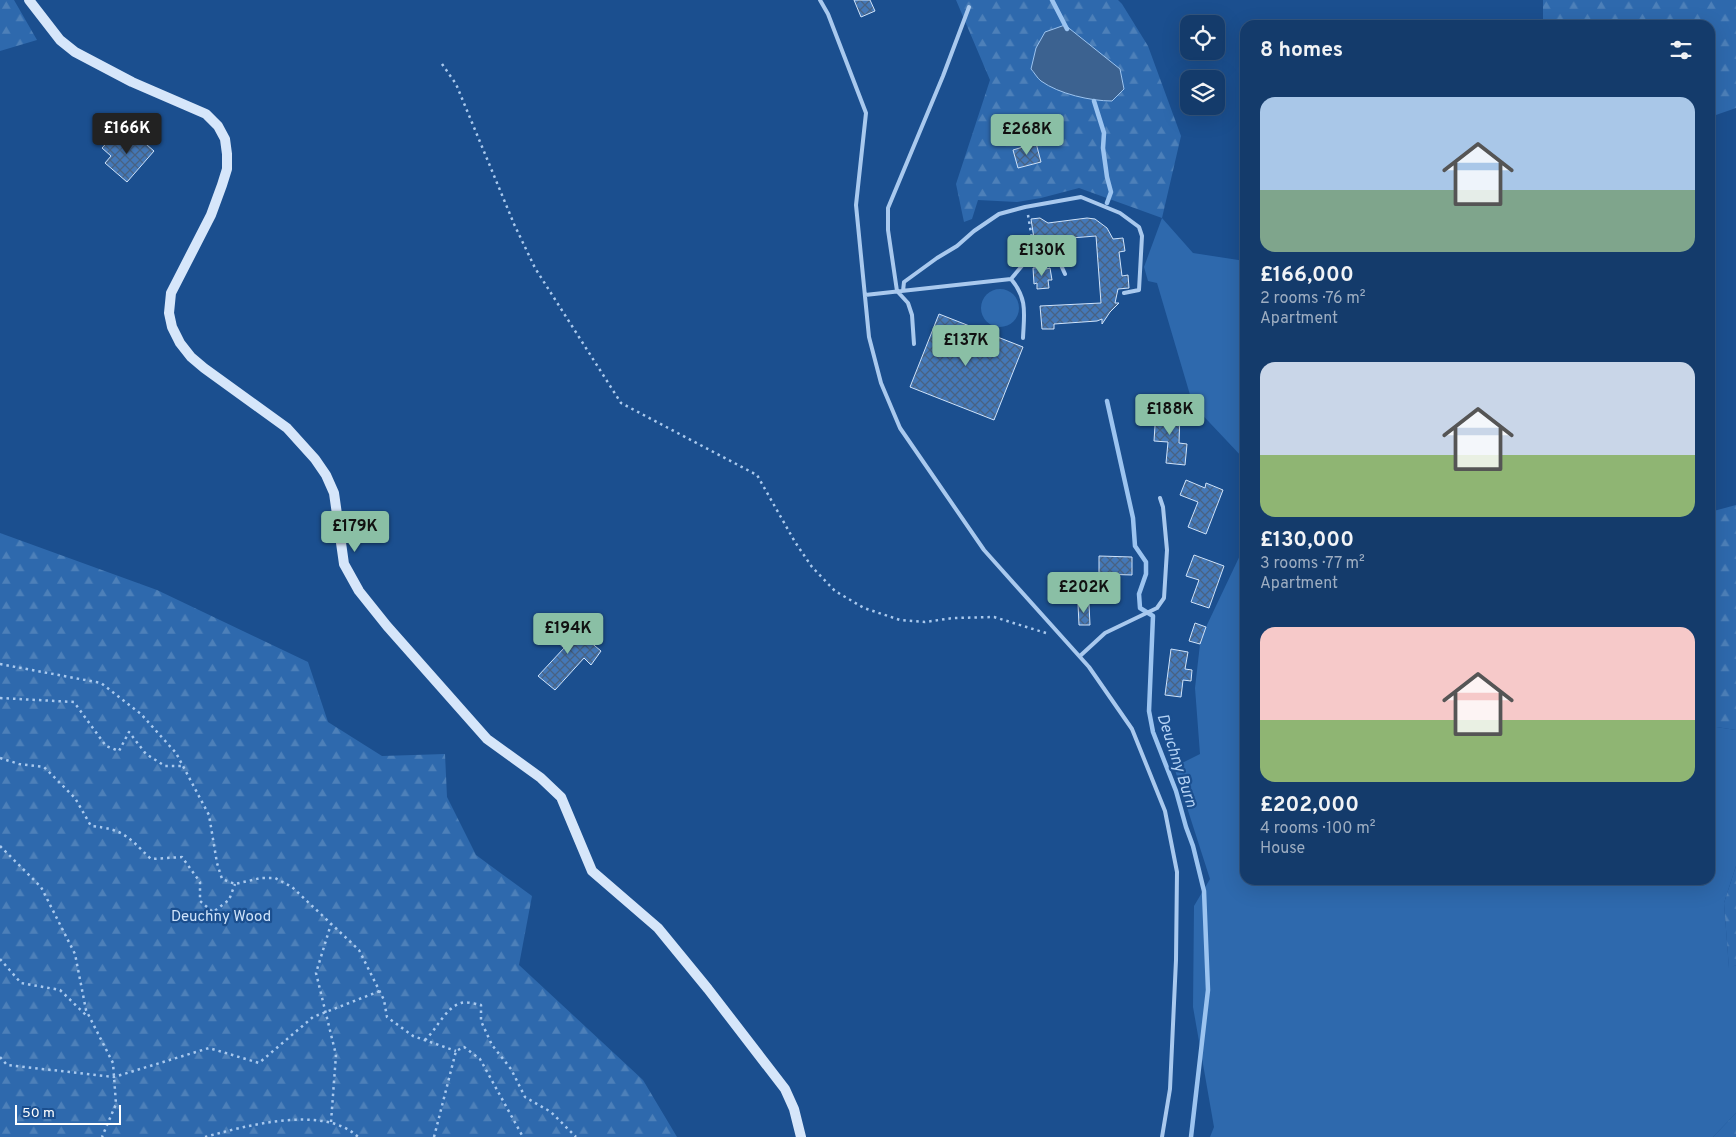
<!DOCTYPE html>
<html lang="en">
<head>
<meta charset="utf-8">
<style>
  body { margin:0; font-family:Overpass,sans-serif; background:#1d4271; color:#f1f3f6; height:100vh; display:flex; flex-direction:column; font-size:19px; white-space:nowrap }
  * { box-sizing:border-box; margin:0 }
  p { font-size:16px; color:#9dadc1 }
  .icon { flex:none; width:28px; height:28px; fill:none; stroke:currentColor; stroke-width:2; stroke-linecap:round; stroke-linejoin:round }
  .map { position:relative; flex:1; overflow:hidden }
  .sheet { position:absolute; left:1240px; top:20px; width:475px; height:865px; display:flex; flex-direction:column; background:#143b6b; border-radius:15px; box-shadow:0 5px 20px #0002,0 0 0 1px #33557e }
  .sheet>* { flex:none }
  .tools { position:absolute; left:1180px; top:15px; display:grid; gap:10px }
  .tools a { display:grid; place-items:center; width:45px; height:45px; border-radius:10px; background:#143b6b; box-shadow:0 5px 20px #0002,0 0 0 1px #33557e; font-size:25px }
  .scale { position:absolute; left:15px; bottom:12px; width:106px; box-sizing:border-box; padding-left:5px; border:2px solid #fff; border-top:0; font-size:14px; line-height:18px; white-space:nowrap; color:#fff; -webkit-text-stroke:4px #1b4f8f; paint-order:stroke }
  .price { position:absolute; translate:-50% -42px; padding:0 11px; border-radius:5px; background:#8abfa5; color:#111; font-size:16px; line-height:32px; filter:drop-shadow(0 1px 2px #0008) }
  .price::after { content:''; position:absolute; left:50%; top:30px; width:15px; height:11px; margin-left:-8px; background:inherit; clip-path:polygon(0 0,100% 0,50% 100%) }
  .price.on { background:#222; color:#fff }
  ul { padding:0; list-style:none }
  li { display:grid; align-content:center; gap:10px; height:265px; padding:0 20px }
  li span { display:grid; place-items:center; height:155px; border-radius:15px; color:#555 }
  li>.icon { margin-inline-start:auto }
  span .icon { width:90px; height:90px; fill:#fffc; stroke-width:1 }
  li b { font-size:21px }
  h2 { display:flex; justify-content:space-between; align-items:center; height:60px; padding:0 20px; font-size:21px }
  .map>svg:first-child { display:block }
</style>
</head>
<body>
<div class="map">
<svg width="1736" height="1137" viewBox="0 0 1736 1137">
  <defs>
    <pattern id="forest-firs" width="22" height="20" patternUnits="userSpaceOnUse" patternTransform="scale(1.25)"><rect width="22" height="20" fill="#2e69ad"/><path d="M5 1l3.5 6h-7zM16 11l3.5 6h-7z" fill="#4d80b9"/></pattern>
    <pattern id="building-cross-hatch" width="8" height="8" patternUnits="userSpaceOnUse" patternTransform="scale(1.25)"><rect width="8" height="8" fill="#4478b7"/><path d="M0 0l8 8M0 8l8-8" fill="none" stroke="#486282"/></pattern>
  </defs>
  <rect width="100%" height="100%" fill="#1b4f8f"/>
  <path fill="#2e69ad" d="M1162 218 1193 253 1245 261V880H1710V726L1736 730V866L1724 903 1729 968 1736 965V1113L1713 1137H1210L1214 1127 1193 1007 1194 906 1210 879 1174 767 1200 754 1195 688 1200 644 1206 627 1243 549V458L1193 405 1157 283 1148 281 1144 267Z
    M981 308a19 19 0 1 1 38 0a19 19 0 1 1-38 0Z"/>
  <path fill="url(#forest-firs)" d="M0 0H14L37 40 0 51Z
    M956 0H1118L1122 4 1148 46 1181 136 1162 218 1079 188 1041 198 1017 202 978 200 972 219 964 222 956 184 990 80Z
    M1543 0H1736V108L1713 116 1710 133V25H1543Z
    M1736 505V730L1710 726V512Z
    M0 533 157 590 308 662 328 722 382 756 445 754 447 797 476 855 532 896 519 965 643 1080 677 1137H0Z
    M1736 866V965L1729 969 1724 903Z
    M1736 1113V1137H1713Z"/>
  <path fill="#3c6290" stroke="#9cc4f0" d="M1065 25 1120 69 1124 89 1112 101C1091 101 1059 94 1041 81 1037 78 1034 72 1031 69L1036 48 1045 32Z"/>
  <g fill="none" stroke-linecap="round" stroke-linejoin="round">
    <path stroke="#9cc4f0" stroke-width="4.5" d="M1052 0 1067 29
      M1094 101 1104 133 1103 148 1107 177 1111 192 1107 203
      M1107 401 1133 518 1135 546 1146 562V574L1139 594 1140 608 1153 616 1149 711 1153 732 1176 791 1186 827 1193 846 1204 891 1208 990 1191 1137"/>
  </g>
  <path fill="url(#building-cross-hatch)" stroke="#cfe3fa" d="M854 0H870L875 11 861 17Z
    M131 131 154 151 127 182 105 163 111 156 102 148 113 136 121 143Z
    M1036 143 1041 162 1018 168 1013 150Z
    M1040 218 1048 223 1087 218 1095 219 1107 228 1113 239 1123 238 1125 251 1119 252 1122 276 1128 275 1129 288 1118 289 1115 303H1119L1110 312 1102 324V319L1097 321 1054 324V329H1042L1040 306 1101 303 1096 236 1046 240V243L1035 245 1031 219Z
    M1045 267 1046 269 1050 268 1052 280H1048L1049 288 1037 289V283L1034 284 1033 268Z
    M939 314 1023 347 994 420 910 387Z
    M1156 410 1180 412 1179 443 1187 444 1185 465 1166 463 1168 442 1154 441Z
    M1186 480 1205 488 1206 483 1223 490 1206 534 1188 527 1198 502 1180 495Z
    M1194 555 1224 566 1209 608 1191 602 1199 580 1186 576Z
    M1099 556 1132 557V575L1099 574Z
    M1078 604H1089L1090 625H1079Z
    M564 620 601 651 591 665 584 658 555 690 538 676 564 648 551 636Z
    M1195 623 1206 627 1200 644 1189 641Z
    M1171 649 1188 652 1185 669 1192 670 1191 681 1183 680 1181 697 1165 695Z"/>
  <g fill="none" stroke-linecap="round" stroke-linejoin="round">
    <path stroke="#a9c9ee" stroke-width="2.5" stroke-dasharray="2.5 4" stroke-linecap="butt" d="M442 64 456 84 514 224 535 268 621 403 757 475 795 542 812 567 835 591 864 608 900 620 925 622 953 618 994 617 1046 633
      M1028 215 1033 245
      M0 664 101 683 141 714 176 753 209 815 217 863 222 879 235 884 261 878H275L292 887 359 950 384 1000 387 1017 413 1036 456 1051
      M0 698 74 702 106 746 119 751 129 732 146 754 165 766H183
      M0 758 19 764 44 767 75 798 91 826C124 829 128 837 151 859L182 857 200 882V901L213 912 229 900 235 884
      M0 846 41 887 75 954 86 1010 113 1063 116 1104 102 1137
      M0 959 21 983 60 990 88 1017
      M425 1040C437 1029 445 1008 461 1003 466 1001 475 1004 481 1005V1021L492 1045 511 1069 525 1097 551 1112 576 1137
      M0 1057 7 1065 114 1077 209 1048 259 1063 313 1017 380 991
      M331 1122 336 1055 316 973 331 924
      M205 1137C245 1126 324 1104 358 1137
      M434 1137 456 1051 464 1047 480 1059 523 1137"/>
    <path stroke="#a9c9ee" stroke-width="4" d="M820 0 828 14 866 113 856 205 869 337 881 383 900 428 984 550 1089 667 1132 729 1165 811 1177 872 1176 960 1170 1089 1162 1137
      M1011 279C1028 299 1024 314 1023 338
      M903 291 904 282 937 258 957 246 974 231 999 214 1025 207 1081 197 1120 213 1139 227 1142 236 1139 290 1124 293
      M865 295 1011 279 1031 255 1044 248 1056 254 1065 274
      M914 344 912 315 908 303 897 291 888 230V208L943 76 969 7
      M1080 656 1105 633 1157 608 1164 598 1167 550 1163 507 1160 498"/>
    <path stroke="#d6e6fa" stroke-width="10" d="M29 0 60 40 75 52 132 82 206 114 218 126 225 139 227 154V169L222 185 211 215 171 293 169 313 172 327 180 343 191 357 204 368 287 428 315 459 326 475 334 493 344 564 359 591 387 626 487 739 541 778 561 797 592 871 658 928 708 989 785 1089 794 1109 801 1137"/>
  </g>
  <g text-anchor="middle" stroke-width="4.5" stroke-linejoin="round" paint-order="stroke">
    <g font-size="15" fill="#cfe3fa" stroke="#1b4f8f">
      <text x="221" y="921">Deuchny Wood</text>
    </g>
    <g font-size="16" font-style="italic" fill="#b5d3f5" stroke="#1b4f8f">
      <text transform="translate(1178 760) rotate(72)" y="6">Deuchny Burn</text>
    </g>
  </g>
</svg>
<div class="tools">
<a><svg class="icon" aria-label="locate" viewBox="0 0 24 24"><circle cx="12" cy="12" r="6"/><path d="M12 2v4M12 18v4M2 12h4M18 12h4"/></svg></a>
<a><svg class="icon" aria-label="layers" viewBox="0 0 24 24"><path d="M12 4l9 5-9 5-9-5zM3 14l9 5 9-5"/></svg></a>
</div>
<div class="scale">50 m</div>
<b class="price on" style="left:127px;top:155px">£166K</b>
<b class="price" style="left:1027px;top:156px">£268K</b>
<b class="price" style="left:1042px;top:277px">£130K</b>
<b class="price" style="left:966px;top:367px">£137K</b>
<b class="price" style="left:1170px;top:436px">£188K</b>
<b class="price" style="left:355px;top:553px">£179K</b>
<b class="price" style="left:1084px;top:614px">£202K</b>
<b class="price" style="left:568px;top:655px">£194K</b>
<section class="sheet">
<h2>8 homes<svg class="icon" aria-label="filters" viewBox="0 0 24 24"><path d="M4 7h16M4 17h16"/><circle cx="9" cy="7" r="2"/><circle cx="15" cy="17" r="2"/></svg></h2>
<ul>
<li><span style="background:linear-gradient(#a9c7e8 60%,#7fa58c 0)"><svg class="icon" aria-label="home" viewBox="0 0 24 24"><path d="M3 11l9-7 9 7M6 9v11h12V9"/></svg></span><div><b>£166,000</b><p>2 rooms · 76 m²</p><p>Apartment</p></div></li>
<li><span style="background:linear-gradient(#c9d6e8 60%,#8fb573 0)"><svg class="icon" aria-label="home" viewBox="0 0 24 24"><path d="M3 11l9-7 9 7M6 9v11h12V9"/></svg></span><div><b>£130,000</b><p>3 rooms · 77 m²</p><p>Apartment</p></div></li>
<li><span style="background:linear-gradient(#f6c9c9 60%,#8fb573 0)"><svg class="icon" aria-label="home" viewBox="0 0 24 24"><path d="M3 11l9-7 9 7M6 9v11h12V9"/></svg></span><div><b>£202,000</b><p>4 rooms · 100 m²</p><p>House</p></div></li>
</ul>
</section>
</div>
</body>
</html>
